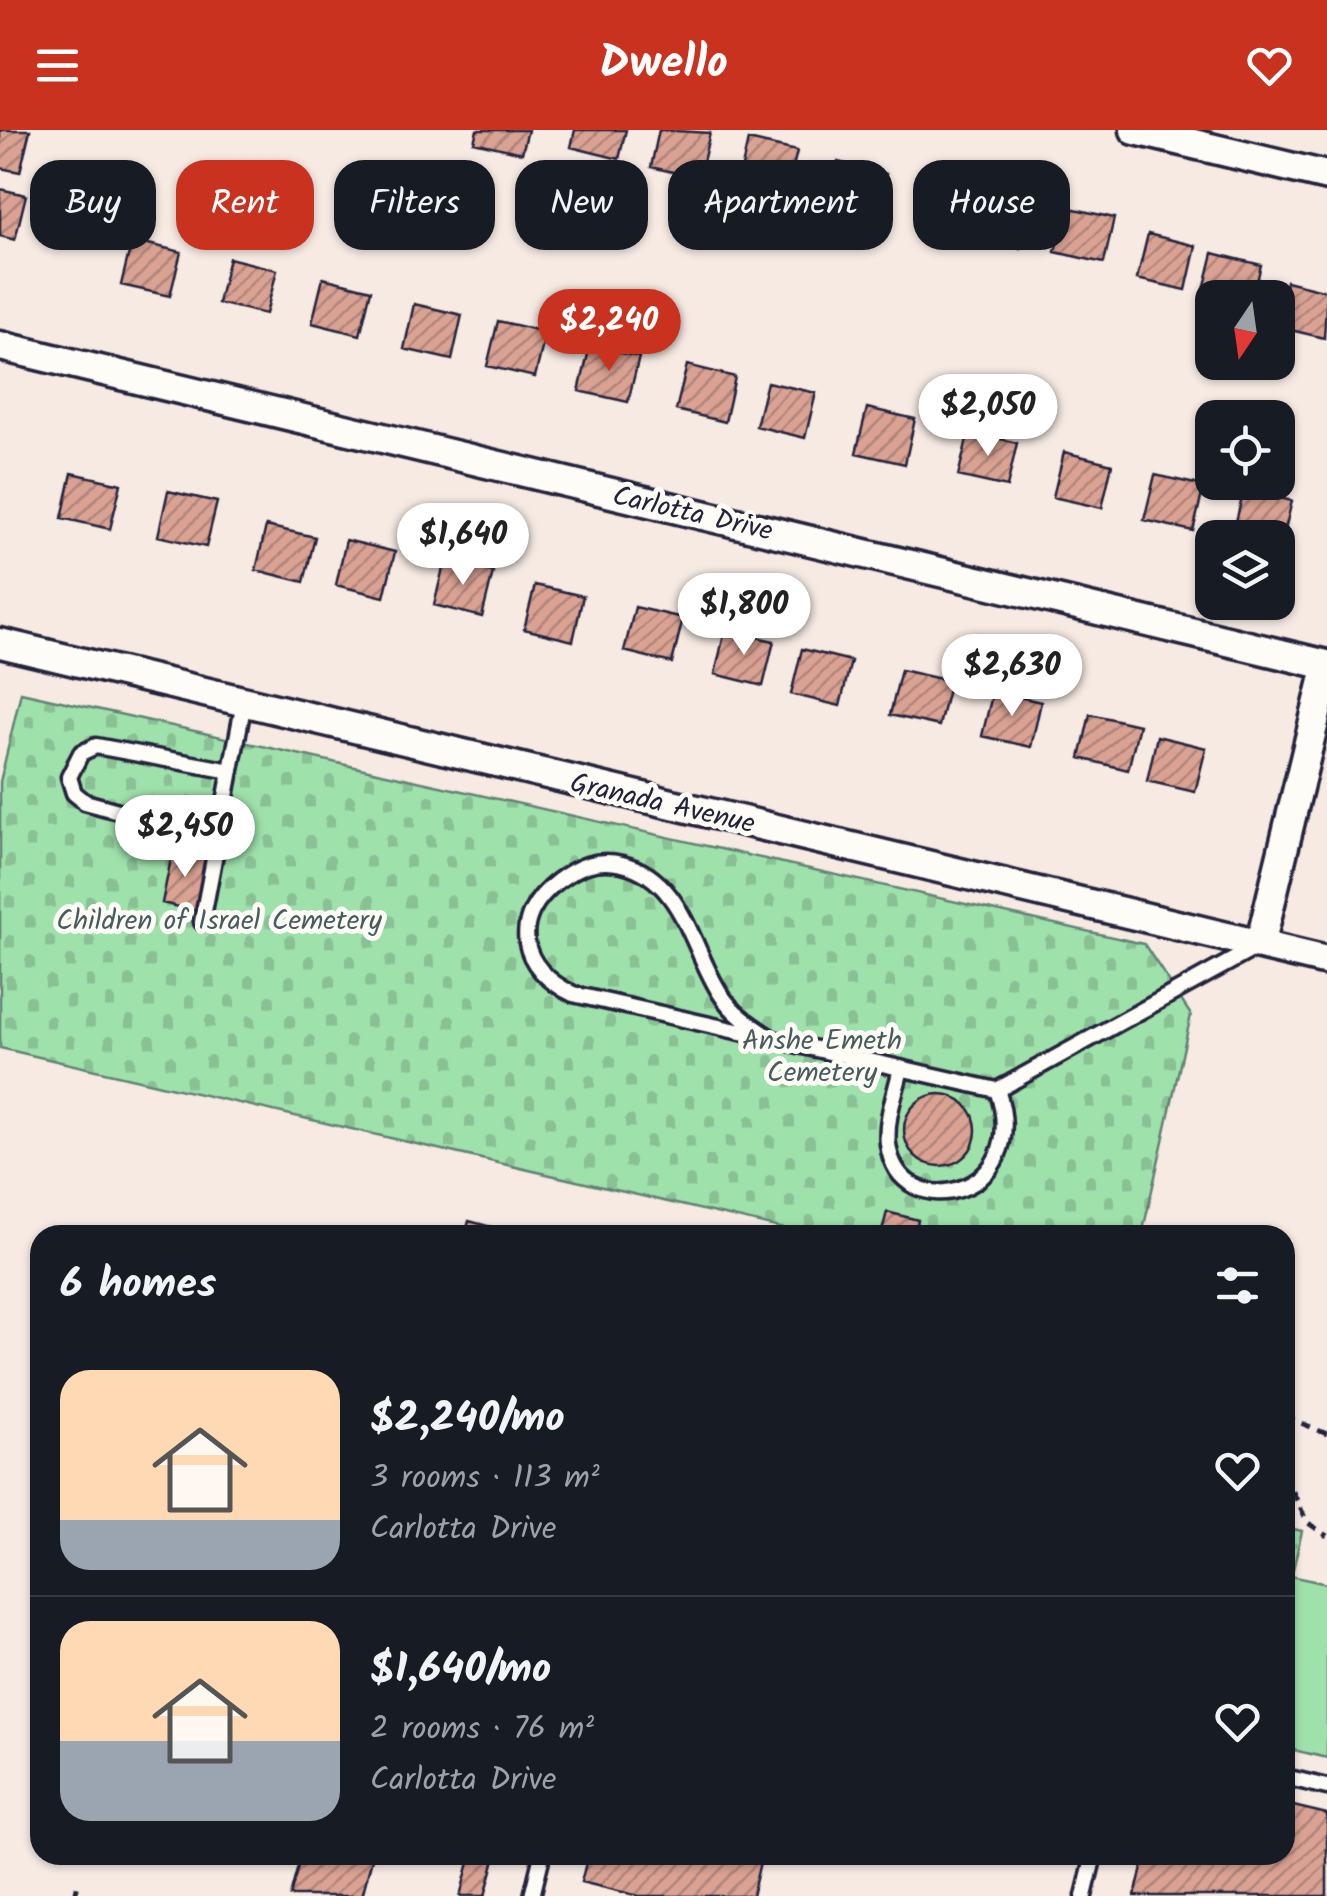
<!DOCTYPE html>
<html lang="en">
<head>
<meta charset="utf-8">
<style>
  body { margin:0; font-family:Kalam,sans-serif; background:#242831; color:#f1f3f6; height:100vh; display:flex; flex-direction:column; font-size:38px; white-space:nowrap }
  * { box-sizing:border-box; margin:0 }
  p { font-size:32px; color:#9ea1a6 }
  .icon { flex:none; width:55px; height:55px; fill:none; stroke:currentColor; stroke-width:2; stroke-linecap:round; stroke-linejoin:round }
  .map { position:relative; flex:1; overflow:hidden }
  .panel { position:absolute; left:30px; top:1095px; width:1265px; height:640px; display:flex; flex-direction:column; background:#171b24; border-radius:30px; box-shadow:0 2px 8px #0004 }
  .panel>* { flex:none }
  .top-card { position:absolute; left:30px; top:30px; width:1268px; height:90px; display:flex; gap:20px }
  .needle { width:65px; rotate:193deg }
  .fabs { position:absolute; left:1195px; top:150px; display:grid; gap:20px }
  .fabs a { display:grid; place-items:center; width:100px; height:100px; border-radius:20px; background:#171b24; box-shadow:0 2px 8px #0004; font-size:50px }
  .price { position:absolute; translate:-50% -85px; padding:0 22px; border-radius:35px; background:#fff; color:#222; font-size:32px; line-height:65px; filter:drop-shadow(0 2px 5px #0008) }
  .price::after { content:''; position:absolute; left:50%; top:60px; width:30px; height:22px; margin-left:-15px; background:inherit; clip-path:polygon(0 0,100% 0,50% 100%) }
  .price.current { background:#c8321e; color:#fff }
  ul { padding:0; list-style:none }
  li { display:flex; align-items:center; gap:30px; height:250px; padding:0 30px }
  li+li { border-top:2px solid #363941 }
  li span { display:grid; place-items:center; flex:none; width:280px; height:200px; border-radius:30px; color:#555 }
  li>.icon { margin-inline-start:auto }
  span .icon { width:120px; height:120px; fill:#fffc; stroke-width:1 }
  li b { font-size:42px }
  h2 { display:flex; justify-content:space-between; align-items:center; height:120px; padding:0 30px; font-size:42px }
  .tag { padding:0 35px; border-radius:30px; background:#171b24; box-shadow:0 2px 8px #0004; font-size:35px; line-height:90px }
  .tag.current { background:#c8321e; color:#fff }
  header { display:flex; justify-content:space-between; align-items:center; height:130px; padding:0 30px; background:#c8321e; color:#fff; font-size:45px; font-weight:800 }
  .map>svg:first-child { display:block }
</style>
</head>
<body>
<header><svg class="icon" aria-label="menu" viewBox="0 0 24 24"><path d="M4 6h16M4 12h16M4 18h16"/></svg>Dwello<svg class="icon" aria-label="heart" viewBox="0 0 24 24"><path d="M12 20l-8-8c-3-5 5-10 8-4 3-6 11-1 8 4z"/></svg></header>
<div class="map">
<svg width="1327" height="1766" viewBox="0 0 1327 1766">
  <defs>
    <pattern id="green-dots" width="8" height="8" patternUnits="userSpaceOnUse" patternTransform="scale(2.5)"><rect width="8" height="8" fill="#9fe1ab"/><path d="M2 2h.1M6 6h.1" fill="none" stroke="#89c194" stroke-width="1.8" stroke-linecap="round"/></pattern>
    <pattern id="cemetery-stones" width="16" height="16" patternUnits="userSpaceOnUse" patternTransform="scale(2.5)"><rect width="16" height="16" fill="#9fe1ab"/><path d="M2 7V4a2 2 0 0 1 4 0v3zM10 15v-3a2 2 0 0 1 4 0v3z" fill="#89c194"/></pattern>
    <pattern id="building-hatch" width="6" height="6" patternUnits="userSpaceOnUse" patternTransform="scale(2.5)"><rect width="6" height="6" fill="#daa293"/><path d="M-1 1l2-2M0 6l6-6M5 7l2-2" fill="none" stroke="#b08479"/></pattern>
  </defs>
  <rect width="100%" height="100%" fill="#f6eae3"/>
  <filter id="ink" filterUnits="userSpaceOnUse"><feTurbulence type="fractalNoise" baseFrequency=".01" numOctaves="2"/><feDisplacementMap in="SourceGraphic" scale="20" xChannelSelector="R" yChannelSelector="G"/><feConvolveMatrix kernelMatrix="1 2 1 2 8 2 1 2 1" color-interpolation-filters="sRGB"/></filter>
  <g filter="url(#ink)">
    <path fill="url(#green-dots)" stroke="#608273" stroke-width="2.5" d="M1285 1397 1302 1401 1285 1474Z"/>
    <path fill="url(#cemetery-stones)" stroke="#608273" stroke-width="2.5" d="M21 562 1144 814 1191 885 1142 1105H811L0 918V652Z"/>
    <path fill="#9fe1ab" stroke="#608273" stroke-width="2.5" d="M1291 1446 1327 1454V1628L1285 1618V1474Z"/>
    <path fill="url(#building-hatch)" stroke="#22223b" stroke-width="2.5" d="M0 0H30L20 42 0 38Z
      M477 0H528L522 23 474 12Z
      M575 0H626L619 29 571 17Z
      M659 0 710 3 699 48 651 37Z
      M748 10 797 21 786 66 738 55Z
      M838 32 886 44 876 89 827 77Z
      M0 59 26 65 15 110 0 106Z
      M983 62 1031 73 1020 118 972 107Z
      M1066 77 1114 88 1104 133 1055 122Z
      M1148 104 1196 116 1186 160 1137 149Z
      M132 110 181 122 170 166 121 155Z
      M1213 123 1261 135 1253 168H1202Z
      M229 128 277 140 266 184 218 173Z
      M323 148 371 160 360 205 312 193Z
      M1286 151 1327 161 1324 208 1278 197Z
      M414 174 462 185 452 230 404 219Z
      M498 191 546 202 535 247 487 236Z
      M590 216 639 227 628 272 579 261Z
      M687 235 735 247 725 292 676 280Z
      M767 252 816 263 805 308 756 296Z
      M867 278 915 289 905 334 856 323Z
      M969 301 1017 313 1007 357 958 346Z
      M1064 322 1112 334 1102 378 1053 367Z
      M72 343 121 354 110 399 62 388Z
      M1155 345 1204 356 1193 401 1144 390Z
      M1244 359 1292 371 1281 416 1278 408 1233 404Z
      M168 361 217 372 206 417 158 406Z
      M266 396 315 407 304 452 256 440Z
      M346 410 395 422 384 467 336 455Z
      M445 430 493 442 482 487 434 475Z
      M535 455 583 466 573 511 524 499Z
      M635 477 683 488 672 533 624 521Z
      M725 500 774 511 763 556 715 544Z
      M802 519 851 531 840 576 791 564Z
      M901 540 950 551 939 596 890 585Z
      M993 561 1041 572 1031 617 982 606Z
      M1090 584 1139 595 1128 640 1080 628Z
      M1157 606 1206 618 1195 662 1147 651Z
      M173 719 207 726 196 781 162 773Z
      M904 1000a36 36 0 1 1 72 0a36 36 0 1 1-72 0Z
      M887 1082 918 1090 915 1105H881Z
      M469 1091 522 1105H465Z
      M1285 1674 1327 1684V1766H1135L1145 1725H1285Z
      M301 1725H373L362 1766H290Z
      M471 1725H496L485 1766H460Z
      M588 1725H748L761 1728 752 1766H639L581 1752Z"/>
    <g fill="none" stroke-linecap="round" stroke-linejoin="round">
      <g stroke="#22223b" stroke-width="21">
        <path id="service" d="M218 708 85 672 74 663 69 647 81 623 96 616 231 641
          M202 792 244 572
          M771 908C752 896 732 883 720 863 691 817 682 748 622 734 597 728 578 736 558 751 508 789 520 839 573 864L997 960 1255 818
          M901 938C896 962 885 989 888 1014 899 1099 1035 1066 997 960
          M1285 1647 1327 1657
          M532 1766 542 1725
          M1084 1766 1094 1725"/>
      </g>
      <g stroke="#22223b" stroke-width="35">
        <path id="minor" d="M1135 0 1327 46
          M0 216 1327 535
          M0 513 1327 831
          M1260 815 1327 538"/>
      </g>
      <path stroke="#22223b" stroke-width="5" stroke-dasharray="10 8" stroke-linecap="butt" d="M1285 1286 1327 1304
        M1285 1345 1307 1392 1327 1406
        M75 1766 78 1753"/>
      <use href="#service" stroke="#fdfcf7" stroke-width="14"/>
      <use href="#minor" stroke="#fdfcf7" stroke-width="28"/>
    </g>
  </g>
  <g text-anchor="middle" stroke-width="10" stroke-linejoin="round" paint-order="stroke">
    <g font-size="28" fill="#22223b" stroke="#fdfcf7">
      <text transform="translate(693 382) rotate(13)" y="10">Carlotta Drive</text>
      <text transform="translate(663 672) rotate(13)" y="10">Granada Avenue</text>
    </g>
    <g font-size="28" fill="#485b5d" stroke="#fdfcf7">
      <text x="219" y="799">Children of Israel Cemetery</text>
      <text x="822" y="919">Anshe Emeth<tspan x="822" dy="32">Cemetery</tspan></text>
    </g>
  </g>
</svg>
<div class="fabs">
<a><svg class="needle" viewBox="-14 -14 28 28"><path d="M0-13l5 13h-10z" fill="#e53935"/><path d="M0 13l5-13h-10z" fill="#9ea1a6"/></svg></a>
<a><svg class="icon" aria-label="locate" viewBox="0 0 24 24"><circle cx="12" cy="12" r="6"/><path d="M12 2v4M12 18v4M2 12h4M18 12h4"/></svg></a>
<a><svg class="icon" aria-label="layers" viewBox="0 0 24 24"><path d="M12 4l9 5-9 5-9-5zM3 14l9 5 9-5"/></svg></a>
</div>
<b class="price current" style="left:609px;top:244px">$2,240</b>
<b class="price" style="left:988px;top:329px">$2,050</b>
<b class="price" style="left:463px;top:458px">$1,640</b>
<b class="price" style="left:744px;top:528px">$1,800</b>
<b class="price" style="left:1012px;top:589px">$2,630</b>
<b class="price" style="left:185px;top:750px">$2,450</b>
<div class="top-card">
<a class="tag">Buy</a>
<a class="tag current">Rent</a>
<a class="tag">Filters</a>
<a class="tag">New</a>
<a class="tag">Apartment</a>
<a class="tag">House</a>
</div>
<section class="panel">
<h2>6 homes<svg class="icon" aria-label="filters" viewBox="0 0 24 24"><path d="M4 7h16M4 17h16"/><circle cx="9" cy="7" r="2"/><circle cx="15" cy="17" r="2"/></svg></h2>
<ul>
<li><span style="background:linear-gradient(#ffd9b3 75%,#9aa5b1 0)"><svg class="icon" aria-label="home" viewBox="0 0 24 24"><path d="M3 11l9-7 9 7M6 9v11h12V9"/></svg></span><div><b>$2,240/mo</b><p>3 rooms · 113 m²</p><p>Carlotta Drive</p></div><svg class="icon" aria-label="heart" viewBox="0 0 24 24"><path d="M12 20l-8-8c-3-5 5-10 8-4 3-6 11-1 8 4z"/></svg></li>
<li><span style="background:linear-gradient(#ffd9b3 60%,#9aa5b1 0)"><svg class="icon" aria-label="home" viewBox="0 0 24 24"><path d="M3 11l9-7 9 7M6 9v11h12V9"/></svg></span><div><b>$1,640/mo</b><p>2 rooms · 76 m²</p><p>Carlotta Drive</p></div><svg class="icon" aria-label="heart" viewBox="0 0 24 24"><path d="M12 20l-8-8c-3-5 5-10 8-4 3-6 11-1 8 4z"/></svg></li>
</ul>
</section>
</div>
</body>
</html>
